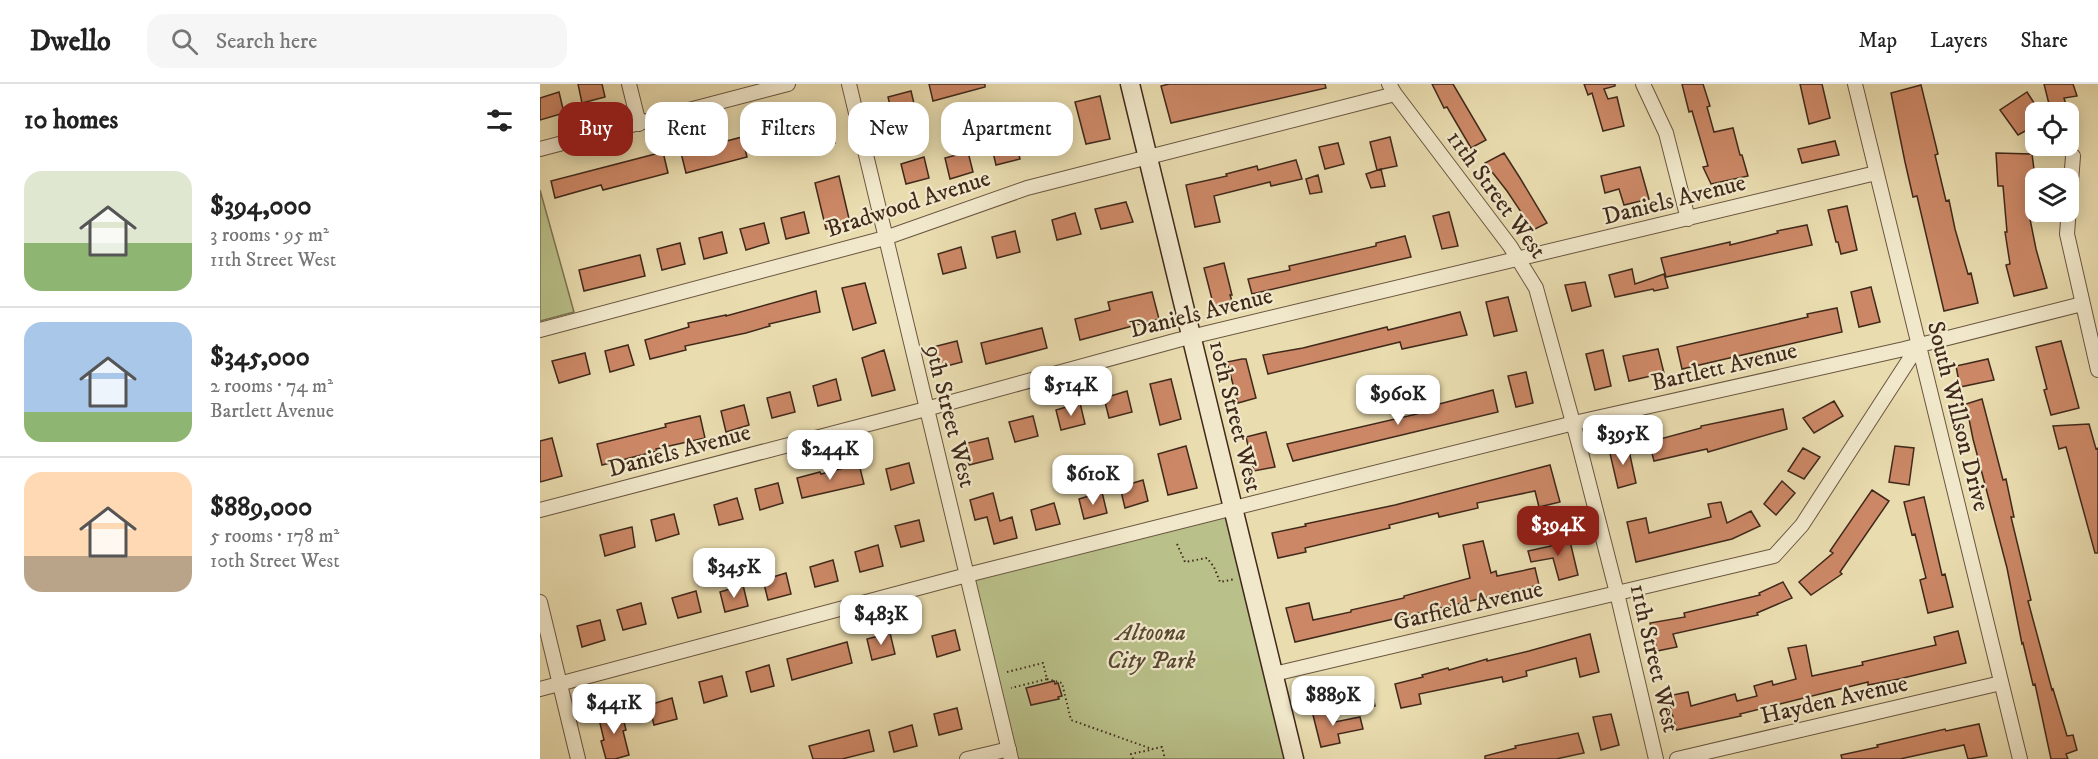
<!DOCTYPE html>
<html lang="en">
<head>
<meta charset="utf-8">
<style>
  body { margin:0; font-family:"IM FELL DW Pica",serif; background:#f6f6f6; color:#222; height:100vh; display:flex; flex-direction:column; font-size:22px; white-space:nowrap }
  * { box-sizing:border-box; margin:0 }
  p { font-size:20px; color:#767676 }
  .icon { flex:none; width:33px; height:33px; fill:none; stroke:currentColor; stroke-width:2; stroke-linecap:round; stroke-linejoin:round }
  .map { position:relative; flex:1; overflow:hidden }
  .sheet { display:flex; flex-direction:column; background:#fff; width:540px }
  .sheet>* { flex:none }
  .banner { position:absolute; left:18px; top:18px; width:570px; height:54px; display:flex; gap:12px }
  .controls { position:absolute; left:1485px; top:18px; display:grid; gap:12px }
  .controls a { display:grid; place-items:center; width:54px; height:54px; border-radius:12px; background:#fff; box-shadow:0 3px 15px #0003; font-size:30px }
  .price { position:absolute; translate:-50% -51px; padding:0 14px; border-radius:12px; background:#fff; color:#222; font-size:20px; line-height:39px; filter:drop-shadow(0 2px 3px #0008) }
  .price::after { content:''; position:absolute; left:50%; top:36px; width:18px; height:14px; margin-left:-9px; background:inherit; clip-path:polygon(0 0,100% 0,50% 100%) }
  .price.selected { background:#8f2418; color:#fff }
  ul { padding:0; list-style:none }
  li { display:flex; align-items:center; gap:18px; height:150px; padding:0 24px }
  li+li { border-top:2px solid #e0e0e0 }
  li span { display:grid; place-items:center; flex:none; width:168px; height:120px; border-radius:18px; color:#555 }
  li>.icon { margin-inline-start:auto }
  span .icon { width:72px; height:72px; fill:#fffc; stroke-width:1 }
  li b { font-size:26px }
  h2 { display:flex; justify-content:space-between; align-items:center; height:72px; padding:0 24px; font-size:26px }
  .pill { padding:0 21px; border-radius:18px; background:#fff; box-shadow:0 3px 15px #0003; font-size:21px; line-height:54px }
  .pill.selected { background:#8f2418; color:#fff }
  header { display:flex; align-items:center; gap:36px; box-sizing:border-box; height:84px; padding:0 30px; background:#fff; border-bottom:2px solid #e0e0e0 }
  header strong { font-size:28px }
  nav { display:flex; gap:33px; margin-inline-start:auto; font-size:21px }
  .search { width:420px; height:54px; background:#f6f6f6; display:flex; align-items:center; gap:15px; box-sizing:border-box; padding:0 21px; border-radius:18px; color:#767676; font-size:22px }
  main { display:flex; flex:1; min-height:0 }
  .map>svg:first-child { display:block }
</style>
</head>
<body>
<header>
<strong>Dwello</strong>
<div class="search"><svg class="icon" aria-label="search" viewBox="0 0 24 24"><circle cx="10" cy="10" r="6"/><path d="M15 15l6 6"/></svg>Search here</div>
<nav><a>Map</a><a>Layers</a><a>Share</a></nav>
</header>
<main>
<section class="sheet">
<h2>10 homes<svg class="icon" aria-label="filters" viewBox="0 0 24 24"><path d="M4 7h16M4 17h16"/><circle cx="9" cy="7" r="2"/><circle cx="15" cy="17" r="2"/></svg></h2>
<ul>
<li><span style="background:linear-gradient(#dfe7d0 60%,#8fb573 0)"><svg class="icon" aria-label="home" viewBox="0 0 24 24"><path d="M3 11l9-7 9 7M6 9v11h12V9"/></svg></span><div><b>$394,000</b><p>3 rooms · 95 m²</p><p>11th Street West</p></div></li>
<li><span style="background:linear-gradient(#a9c7e8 75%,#8fb573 0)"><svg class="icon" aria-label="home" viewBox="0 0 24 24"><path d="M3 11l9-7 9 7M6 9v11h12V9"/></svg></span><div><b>$345,000</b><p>2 rooms · 74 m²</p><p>Bartlett Avenue</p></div></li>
<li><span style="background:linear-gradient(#ffd9b3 70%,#b9a48a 0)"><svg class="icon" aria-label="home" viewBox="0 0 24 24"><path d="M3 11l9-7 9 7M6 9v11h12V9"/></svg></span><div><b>$889,000</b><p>5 rooms · 178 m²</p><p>10th Street West</p></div></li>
</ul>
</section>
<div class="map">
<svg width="1558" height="675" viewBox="0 0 1558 675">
  <rect width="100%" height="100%" fill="#e9dcaf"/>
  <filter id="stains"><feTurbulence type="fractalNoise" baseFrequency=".00333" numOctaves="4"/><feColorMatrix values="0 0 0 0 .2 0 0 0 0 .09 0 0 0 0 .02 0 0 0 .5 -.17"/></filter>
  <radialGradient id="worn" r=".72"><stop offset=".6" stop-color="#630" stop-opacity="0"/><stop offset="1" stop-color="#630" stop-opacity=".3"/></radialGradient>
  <path fill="#b9c089" stroke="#7c7452" stroke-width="1.5" d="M0 106 34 228 0 237Z
    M694 424 754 675H471L427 491Z"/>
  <path fill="#c86" stroke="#40291b" stroke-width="1.5" d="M38 0H62L65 13 42 19Z
    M389 0H445V3L393 17Z
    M629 0H785L786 4 631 39 621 2Z
    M892 0H913L946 56 931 64 907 23 904 24Z
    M1044 0H1075V2L1064 5 1068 15 1077 13 1084 42 1063 47 1052 9 1048 11Z
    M1142 0H1163L1170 22 1167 23 1174 48 1193 44 1200 71H1202L1208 92 1171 100 1163 83 1168 82 1152 27 1149 28Z
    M1260 0H1282L1290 34 1269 40Z
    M1504 0H1533L1537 12 1524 14 1527 24 1511 28Z
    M1381 1 1398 70 1395 71 1406 117 1409 116 1415 145 1428 190 1431 189 1438 219 1404 227 1377 112 1373 113 1365 78 1351 9Z
    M371 7 376 28 353 34 348 13Z
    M19 8 24 29 0 36V14Z
    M1487 8 1500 28H1496V41L1478 51 1460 26Z
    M560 12 570 55 546 60 535 18Z
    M285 28 295 59 272 66 268 51 222 64 218 44 247 35V38Z
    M520 41 525 61 502 67 497 47Z
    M202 53 207 73 146 89 141 69Z
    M850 53 857 82 837 86 830 58Z
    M475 54 480 75 456 81 451 60Z
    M1295 57 1299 71 1262 79 1258 65Z
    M798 59 804 80 785 85 779 63Z
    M123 68 128 89 63 106 61 101 15 114 11 97Z
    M428 68 433 88 410 95 405 74Z
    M964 69 980 94 1007 139 993 146 967 107 945 79Z
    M1456 69 1492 70 1496 101V134L1490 135 1496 165 1507 204 1474 212 1466 181 1470 180 1465 148H1467L1463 102H1458Z
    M384 73 389 94 366 100 361 80Z
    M756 76 762 95 731 102 730 98 674 112 680 138 655 143 646 101 687 92 686 90 717 82 718 86Z
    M1100 83 1109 115 1084 121 1079 105 1065 109 1061 92Z
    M841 85 845 102 831 104 826 90Z
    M778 91 782 108 770 110 766 95Z
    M299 92 310 139 286 145 275 99Z
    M586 118 593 138 561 145 555 125Z
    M1307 122 1317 166 1301 170 1298 158H1296L1288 126Z
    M264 128 269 149 246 155 241 134Z
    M909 128 918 162 902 165 893 132Z
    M535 129 541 150 517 156 512 136Z
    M224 139 229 159 206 166 200 145Z
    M1267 141 1272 161 1126 193 1121 174 1190 158V161L1238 149 1237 147Z
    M475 147 480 168 457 174 452 153Z
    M182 148 187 169 164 175 159 154Z
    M865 152 871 173 712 210 708 195 750 186 749 182 836 162V159Z
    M140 159 145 180 122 186 117 165Z
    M421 163 426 184 403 190 398 170Z
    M100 171 105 192 44 207 39 186Z
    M684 179 692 211H690L692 217 674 223 664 184Z
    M1092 185 1095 200 1124 190 1128 204 1114 207 1113 205 1075 213 1069 191Z
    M1045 198 1051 222 1032 227 1025 201Z
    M325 199 336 239 313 246 302 204Z
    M1331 203 1340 238 1319 243 1311 208Z
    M276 207 280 228 229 240 230 242 206 249 145 262 146 266 110 275 105 256 149 243 148 239 186 231V232Z
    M612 208 619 235 540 256 535 235 570 226 568 218Z
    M968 213 977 247 954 252 946 218Z
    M1297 224 1302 248 1142 285 1137 263 1268 233 1267 230Z
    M920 228 927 251 862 265 860 258 728 290 723 271 763 264 847 243 848 246Z
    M502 244 507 264 446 280 441 259Z
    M417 257 422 278 399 284 393 263Z
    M1521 257 1539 324 1511 331 1504 306 1507 305 1496 263Z
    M88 261 94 281 70 288 65 267Z
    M1118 265 1124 289 1089 297 1083 272Z
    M344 266 355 306 332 312 322 274Z
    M1063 266 1071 302 1055 306 1046 270Z
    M45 269 50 290 19 299 12 277Z
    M702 275H706L716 314 698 319 687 278Z
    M1448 275 1454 296 1420 303 1416 282Z
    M986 288 993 319 976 323 968 292Z
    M296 295 301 316 278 322 273 302Z
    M631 295 641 335 620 341 610 300Z
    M953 306 958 328 753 377 747 360 877 330 876 326Z
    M587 307 592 328 569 334 564 314Z
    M250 308 255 328 232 334 227 314Z
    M1442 315 1463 396 1466 395 1474 433H1471L1491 516 1488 517 1512 606 1513 605 1527 652 1533 651 1537 666 1526 670 1528 675H1511L1495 600 1493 601 1483 559 1482 560 1467 484 1433 355 1426 320Z
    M1294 317 1303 332 1274 349 1263 334Z
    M540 319 545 340 521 346 516 326Z
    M204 321 209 341 186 348 181 327Z
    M1243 325 1247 345 1168 368 1167 365 1114 377 1109 358 1161 344V342Z
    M160 332 165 354 116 365 117 367 62 381 57 360 126 343 125 340Z
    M493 332 498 352 475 358 469 338Z
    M1549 340 1556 365 1558 364V469H1555L1526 363 1519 365 1513 342Z
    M726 348 735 383 714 387 706 353Z
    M12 354 22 392 0 398V357Z
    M448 354 453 375 429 381 424 360Z
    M646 362 657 404 628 411 618 370Z
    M1088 362 1096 399 1078 404 1069 365Z
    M1355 362 1374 364 1369 401 1349 398Z
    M1263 364 1280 373 1264 395 1248 387Z
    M369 379 374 399 351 406 346 385Z
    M319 380 324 400 262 414 257 394 280 388 281 390Z
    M1010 381 1020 418 999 423 995 407 937 419 938 424 899 433 898 429 849 441 850 444 765 464 766 468 738 474 732 449 766 442 765 440 855 421Z
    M603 396 608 417 585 424 580 403Z
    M1242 397 1255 409 1236 431 1224 420Z
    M238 399 243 419 220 426 215 405Z
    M1332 406 1349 417 1300 488 1302 490 1271 511 1259 498 1293 469 1290 467Z
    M562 408 567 429 544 435 539 415Z
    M453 409 460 437 472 433 477 454 454 460 447 433 435 436 430 416Z
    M1384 413 1402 491 1405 490 1413 523 1388 529 1380 496 1386 494 1375 450 1372 451 1364 418Z
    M197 414 203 435 179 441 174 421Z
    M1181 418 1187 439 1211 427 1220 442 1192 455 1096 478 1087 438 1106 434 1109 449 1171 433 1168 420Z
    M514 419 520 440 496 446 491 426Z
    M134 430 139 450 116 457 111 436Z
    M379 436 384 457 361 463 355 442Z
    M92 443 95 463 65 472 60 451Z
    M1029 453 1038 491 1019 496 1013 474 991 478 988 467 1011 462 1010 458Z
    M943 457 951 489 956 487 957 492 995 484 999 501 755 558 746 524 769 519 773 536 811 528V526L864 514V512L930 494 923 461Z
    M338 461 343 482 320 488 315 468Z
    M293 476 298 497 275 503 270 483Z
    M246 489 251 510 228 516 223 496Z
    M1243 498 1252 514 1217 529 1218 531 1133 550 1137 563 1117 567 1110 539 1145 533 1144 529 1220 511 1219 509Z
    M203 501 208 522 185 528 180 508Z
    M156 507 161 528 138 534 132 514Z
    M101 519 106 540 83 546 77 526Z
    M60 536 65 556 42 563 37 542Z
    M415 546 420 566 397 573 392 552Z
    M1418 547 1426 579 1359 595 1328 601V598L1200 630 1201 632 1136 646 1128 612 1148 608 1151 622 1195 610 1197 617 1217 612 1214 602 1232 597 1233 601 1256 595 1248 564 1266 561 1272 592 1323 581 1322 578 1396 561 1394 553Z
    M350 549 355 570 332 576 327 555Z
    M1050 550 1059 588 1040 593 1036 574 986 587 987 592 963 598 962 593 879 610 881 620 861 624 855 600 883 593 882 591 908 584 909 586 947 575V577L989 567Z
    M307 558 312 579 252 596 247 575Z
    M229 581 234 602 211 608 206 588Z
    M182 592 187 612 164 619 159 598Z
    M514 597 515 600 518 599 522 612 518 613 519 615 491 621 486 604Z
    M831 601 835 622 814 627 808 607Z
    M132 614 137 635 114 641 109 621Z
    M791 623 795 638 820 633 823 645 798 650 800 659 781 663 772 627Z
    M417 624 422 645 399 651 394 630Z
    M81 625 86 646 83 647 89 671 75 675H66L61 657 64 656 58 631Z
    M1071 630 1079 661 1061 666 1053 633Z
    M1439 640 1447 672 1428 675 1424 661 1360 675H1302L1301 671 1338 663 1337 661 1405 645 1406 647Z
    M372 641 377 662 354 668 349 648Z
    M329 646 334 667 302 675H273L269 662Z
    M1038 649 1044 669 1016 675H945V672L976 664 975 662Z"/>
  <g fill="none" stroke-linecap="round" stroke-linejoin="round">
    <g stroke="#6a5640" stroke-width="16">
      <path id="street" d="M89 0 99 40
        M309 0 471 675
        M849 0 855 10 970 162 996 204 1038 357 1077 509 1116 675
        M1103 0 1126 49 1148 135
        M1315 0 1480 675
        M0 65 248 0
        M1533 72 1527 150 1558 286
        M0 246 345 154 487 104 855 10
        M0 426 386 325 638 256 1336 89
        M0 518 38 675
        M734 590 1234 472 1262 441 1378 262
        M0 605 427 491 678 428 1034 339 1364 265 1542 220
        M427 675 469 665
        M1137 675 1461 599"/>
    </g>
    <g stroke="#40291b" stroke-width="21">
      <path id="secondary" d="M590 0 754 675"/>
    </g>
    <path stroke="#40291b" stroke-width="2" stroke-dasharray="1.5 3" stroke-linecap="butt" d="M637 460 645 478 667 474 674 483 680 498 695 495
      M467 588 503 579 507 595 471 604
      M507 595 522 599 531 636 612 665 622 663 625 675
      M593 675 591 670 610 666"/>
    <use href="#street" stroke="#f1e8cb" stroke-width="14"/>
    <use href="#secondary" stroke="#f1e8cb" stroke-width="18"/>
  </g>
  <g text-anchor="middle" stroke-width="4.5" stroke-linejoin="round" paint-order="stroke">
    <g font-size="24" fill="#40291b" stroke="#f1e8cb">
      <text transform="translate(957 110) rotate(54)" y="8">11th Street West</text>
      <text transform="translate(1134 115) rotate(-14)" y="8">Daniels Avenue</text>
      <text transform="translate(368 119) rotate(-18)" y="8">Bradwood Avenue</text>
      <text transform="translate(661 228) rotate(-14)" y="8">Daniels Avenue</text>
      <text transform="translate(1184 282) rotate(-13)" y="8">Bartlett Avenue</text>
      <text transform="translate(411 332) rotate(76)" y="8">9th Street West</text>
      <text transform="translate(696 332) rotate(76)" y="8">10th Street West</text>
      <text transform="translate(1419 332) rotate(76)" y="8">South Willson Drive</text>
      <text transform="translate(139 366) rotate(-15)" y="8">Daniels Avenue</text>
      <text transform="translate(928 521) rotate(-13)" y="8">Garfield Avenue</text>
      <text transform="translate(1115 574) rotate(77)" y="8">11th Street West</text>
      <text transform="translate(1294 615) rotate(-13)" y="8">Hayden Avenue</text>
    </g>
    <g font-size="24" font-style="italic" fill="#584731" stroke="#f1e8cb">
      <text x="611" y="556">Altoona<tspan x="611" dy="28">City Park</tspan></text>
    </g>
  </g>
  <rect width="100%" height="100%" filter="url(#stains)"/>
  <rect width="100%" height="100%" fill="url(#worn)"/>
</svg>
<div class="controls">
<a><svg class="icon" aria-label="locate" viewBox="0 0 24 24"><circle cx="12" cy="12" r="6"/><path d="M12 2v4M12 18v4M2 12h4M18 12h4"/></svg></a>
<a><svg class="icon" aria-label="layers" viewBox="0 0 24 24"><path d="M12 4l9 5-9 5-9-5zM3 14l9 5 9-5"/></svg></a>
</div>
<b class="price" style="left:531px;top:333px">$514K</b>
<b class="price" style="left:858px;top:342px">$960K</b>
<b class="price" style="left:1083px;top:382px">$395K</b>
<b class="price" style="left:290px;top:397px">$244K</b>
<b class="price" style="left:553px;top:422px">$610K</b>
<b class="price selected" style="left:1018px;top:473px">$394K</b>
<b class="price" style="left:194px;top:515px">$345K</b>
<b class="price" style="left:341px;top:562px">$483K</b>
<b class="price" style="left:793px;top:643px">$889K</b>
<b class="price" style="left:74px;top:651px">$441K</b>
<div class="banner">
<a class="pill selected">Buy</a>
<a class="pill">Rent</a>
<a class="pill">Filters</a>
<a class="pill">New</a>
<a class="pill">Apartment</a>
</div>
</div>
</main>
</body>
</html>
